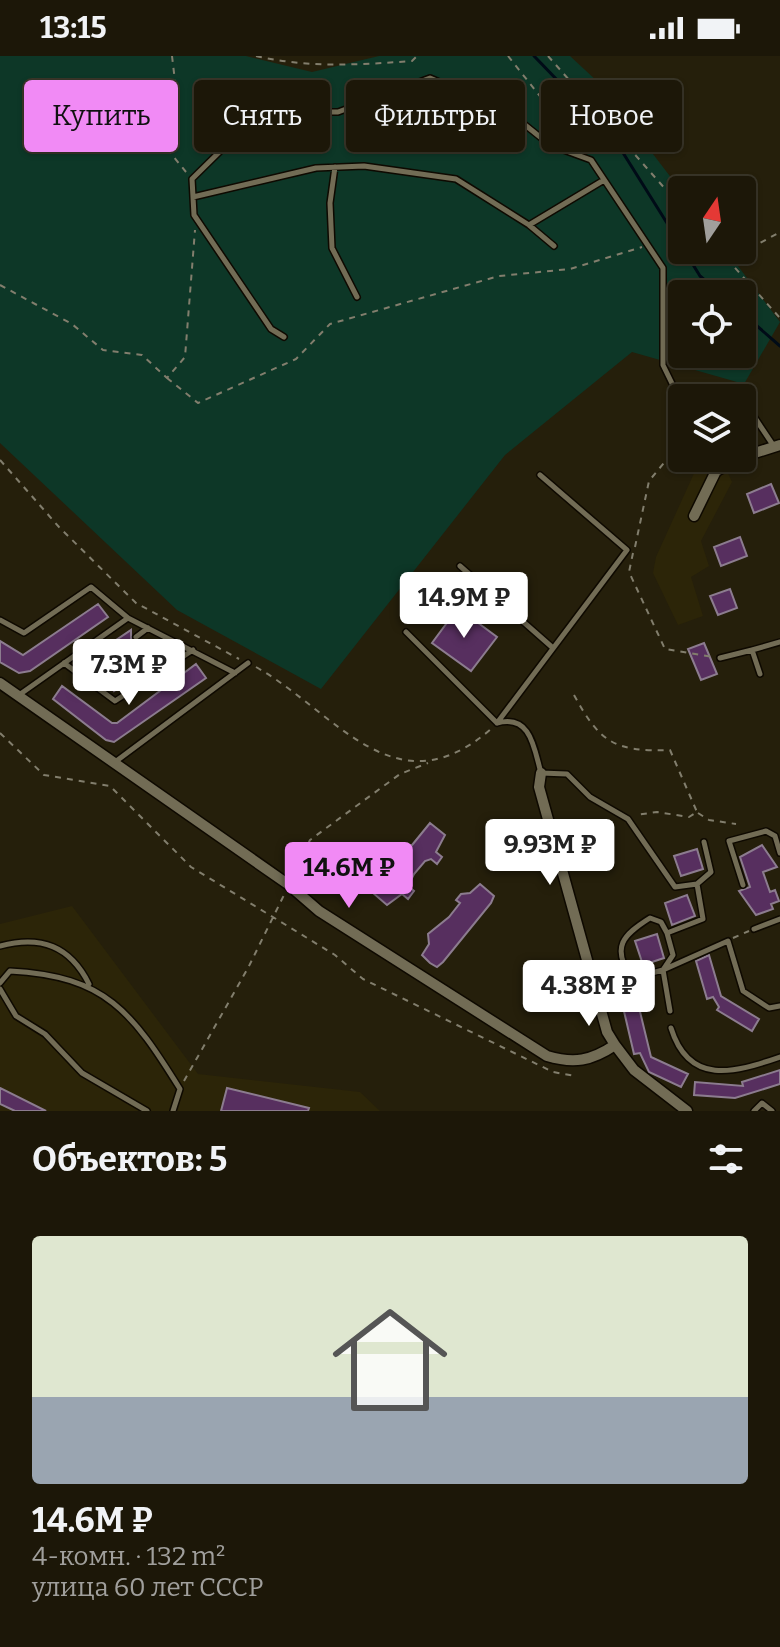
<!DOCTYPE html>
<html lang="ru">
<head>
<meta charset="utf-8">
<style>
  body { margin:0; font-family:Bitter,serif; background:#252012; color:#f1f3f6; height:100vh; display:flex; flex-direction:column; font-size:30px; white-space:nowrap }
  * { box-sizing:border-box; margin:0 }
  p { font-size:26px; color:#a09f9c }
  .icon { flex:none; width:44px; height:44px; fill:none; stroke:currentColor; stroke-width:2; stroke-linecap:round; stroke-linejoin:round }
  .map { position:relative; height:1055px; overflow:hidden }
  .details { display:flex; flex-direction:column; background:#1c1708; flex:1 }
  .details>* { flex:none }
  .hud { position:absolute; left:24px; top:24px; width:732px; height:72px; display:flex; gap:16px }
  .needle { width:52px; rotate:13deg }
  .fabs { position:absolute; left:668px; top:120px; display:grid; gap:16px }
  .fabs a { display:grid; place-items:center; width:88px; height:88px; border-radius:8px; background:#1c1708; box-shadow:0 2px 6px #0004,0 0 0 2px #3a3629; font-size:40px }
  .price { position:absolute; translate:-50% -68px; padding:0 18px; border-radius:8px; background:#fff; color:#222; font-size:26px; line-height:52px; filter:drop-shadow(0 2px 4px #0008) }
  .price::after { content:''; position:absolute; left:50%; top:48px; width:24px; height:18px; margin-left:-12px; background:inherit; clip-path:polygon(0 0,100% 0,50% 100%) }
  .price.selected { background:#f18af5; color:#111 }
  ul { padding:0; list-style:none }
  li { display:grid; align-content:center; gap:16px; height:424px; padding:0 32px }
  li+li { border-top:2px solid #3a3629 }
  li span { display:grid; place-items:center; height:248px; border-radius:8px; color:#555 }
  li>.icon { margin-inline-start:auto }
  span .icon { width:144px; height:144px; fill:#fffc; stroke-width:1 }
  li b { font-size:34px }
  h2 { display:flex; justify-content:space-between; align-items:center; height:96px; padding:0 32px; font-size:34px }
  .pill { padding:0 28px; border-radius:8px; background:#1c1708; box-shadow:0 2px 6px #0004,0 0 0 2px #3a3629; font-size:28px; line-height:72px }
  .pill.selected { background:#f18af5; color:#111 }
  .status { display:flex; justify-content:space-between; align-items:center; height:56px; padding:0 40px; background:#1c1708; direction:ltr }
  .status svg { height:22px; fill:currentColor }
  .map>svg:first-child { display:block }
</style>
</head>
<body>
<div class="status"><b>13:15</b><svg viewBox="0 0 49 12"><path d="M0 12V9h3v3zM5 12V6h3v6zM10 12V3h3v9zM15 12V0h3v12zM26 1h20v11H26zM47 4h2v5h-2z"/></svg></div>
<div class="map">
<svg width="780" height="1055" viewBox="0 0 780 1055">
  <rect width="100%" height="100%" fill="#251f0b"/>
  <path fill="#2c2508" d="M701 402H721L732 426 701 485 709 510 691 521 703 560 678 569 653 517 656 501Z
    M72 850 198 1018 360 1036 380 1055H0V868Z"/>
  <path fill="#0d3727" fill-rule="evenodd" d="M0 0H246L312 16 379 0H570L598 26 682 136V194H726L780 266 744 328 632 296 505 399 321 633 177 554 0 387ZM682 238H742V298H682Z"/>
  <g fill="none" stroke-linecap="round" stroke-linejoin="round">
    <path stroke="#000b17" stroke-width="3" d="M534 0 615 84 682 191
      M684 194 700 220 721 238
      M742 257 780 290"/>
  </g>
  <path fill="#572f5f" stroke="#8c7c8f" stroke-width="2" d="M771 428 779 447 754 457 747 438Z
    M740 481 747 500 721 510 714 491Z
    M730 533 737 552 718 559 710 540Z
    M98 548 108 561 30 615 19 617 0 606V585L23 599Z
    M458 552 497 581 471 615 432 587Z
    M131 574V584L139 586 154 608 114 635 91 601Z
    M704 587 717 618 701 624 688 593Z
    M196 608 206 622 114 686 106 684 53 643 62 630 112 667H117Z
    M430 767 445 779 436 796 442 801 437 808 431 803 425 805 414 818 408 830 414 835 408 843 402 838 387 849 373 837Z
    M762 789 777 811 763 816 770 836 775 834 779 845 771 848 773 853 756 859 739 835 750 831 740 801Z
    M697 793 703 813 681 820 674 800Z
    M480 828 494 840 491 847 443 906 437 911 430 907 422 899 429 888 428 878 449 861 460 847 456 844 461 838 470 837Z
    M687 839 695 860 672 869 665 847Z
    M657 878 664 902 643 909 635 885Z
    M709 899 721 940 759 963 752 975 717 954 719 951 713 941 707 943 696 905Z
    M634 931 651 1001 688 1018 681 1031 649 1016 640 997 634 998 619 934Z
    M780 1014V1028L735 1042 694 1039 695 1026 743 1030 742 1026Z
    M0 1032 46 1055H15L0 1048Z
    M227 1032 309 1052 308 1055H221Z"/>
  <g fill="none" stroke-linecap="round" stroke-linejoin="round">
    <g stroke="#0e0900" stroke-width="8">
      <path id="lane" d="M335 111 330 147 332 192 357 241
        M193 141 316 112 364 110 456 123 529 169 604 124
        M529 169 554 190
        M284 281 271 273 194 159 192 123 260 56H338L430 22 509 56 550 89 591 104 663 212V309L682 348
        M742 361 753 359 773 389
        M460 510 553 592
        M0 564 24 577 91 531 128 562
        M406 576 497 667
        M136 581 148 572
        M752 594 780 586
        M720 602 752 594 760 618
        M64 607 115 645 193 594
        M19 639 128 562 235 617
        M497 667 627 494 540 419
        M497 667C531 658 534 692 541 717L567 718 590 741 628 763 675 831 697 828
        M115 706 248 607
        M743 829 729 785 766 775 775 780 780 797
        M754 873 780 863
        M0 890C41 879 70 890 89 928
        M631 921C611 891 623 879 650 862L661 866 667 877
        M0 927 10 915C106 920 132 956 180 1033L173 1055
        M0 933 16 960 45 978 82 1017 147 1055
        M600 941 614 927 663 914 673 899 667 877 703 863 697 828 711 816 704 786
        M670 955 663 914 728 885 743 935 769 952 780 950
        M671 972C689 1030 734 1017 780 1001
        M754 1055 762 1047 772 1055"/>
    </g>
    <g stroke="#0e0900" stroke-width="13">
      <path id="street" d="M742 401 780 389
        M694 460 716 415 740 402
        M0 627 289 829 319 855 547 1000C574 1008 591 1005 615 989L634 1014 687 1055
        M541 717 539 731 607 976 615 989"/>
    </g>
    <path stroke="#827e6d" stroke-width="2" stroke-dasharray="6 6" stroke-linecap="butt" d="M172 0 177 42 164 89 186 116
      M256 0C307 12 359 9 412 5L417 0
      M508 0 582 93
      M548 0 682 152
      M719 194 780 262
      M729 204 780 176
      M0 229 72 268 103 294 142 299 167 322 185 301 195 174
      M167 322 198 347 296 303 330 268 499 220 570 213 642 191
      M0 404 59 471 136 547 239 603
      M635 491 649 425 682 385
      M633 497 629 516 665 593 713 601
      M256 611C337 657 395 756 491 673
      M574 639C600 687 615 696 670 694L697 756 689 761 657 756 636 759
      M0 677 44 719 110 730 191 811 335 899 363 923 553 1016 575 1020
      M698 757 709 764 736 768
      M293 820 310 784 400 718 428 707
      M733 882 749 875
      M184 1025 248 912 285 837"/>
    <use href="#lane" stroke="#726c55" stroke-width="5"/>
    <use href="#street" stroke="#726c55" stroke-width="10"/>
  </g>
</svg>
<div class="fabs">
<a><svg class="needle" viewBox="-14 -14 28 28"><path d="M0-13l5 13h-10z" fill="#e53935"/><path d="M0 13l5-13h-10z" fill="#a09f9c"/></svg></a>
<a><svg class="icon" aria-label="locate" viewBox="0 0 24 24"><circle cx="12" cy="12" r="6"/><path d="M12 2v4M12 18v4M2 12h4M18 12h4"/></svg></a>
<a><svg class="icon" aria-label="layers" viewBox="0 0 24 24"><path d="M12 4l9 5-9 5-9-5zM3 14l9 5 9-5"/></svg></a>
</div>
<b class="price" style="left:464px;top:584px">14.9M ₽</b>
<b class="price" style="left:129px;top:651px">7.3M ₽</b>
<b class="price" style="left:550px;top:831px">9.93M ₽</b>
<b class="price selected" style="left:349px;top:854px">14.6M ₽</b>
<b class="price" style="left:589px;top:972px">4.38M ₽</b>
<div class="hud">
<a class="pill selected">Купить</a>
<a class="pill">Снять</a>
<a class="pill">Фильтры</a>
<a class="pill">Новое</a>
</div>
</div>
<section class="details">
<h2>Объектов: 5<svg class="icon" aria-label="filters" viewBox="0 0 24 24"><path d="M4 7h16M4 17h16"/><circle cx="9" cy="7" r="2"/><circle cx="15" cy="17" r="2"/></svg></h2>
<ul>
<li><span style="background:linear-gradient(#dfe7d0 65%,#9aa5b1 0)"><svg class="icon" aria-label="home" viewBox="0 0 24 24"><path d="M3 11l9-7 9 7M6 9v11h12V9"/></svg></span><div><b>14.6M ₽</b><p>4-комн. · 132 m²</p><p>улица 60 лет СССР</p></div></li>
</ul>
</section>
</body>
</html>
